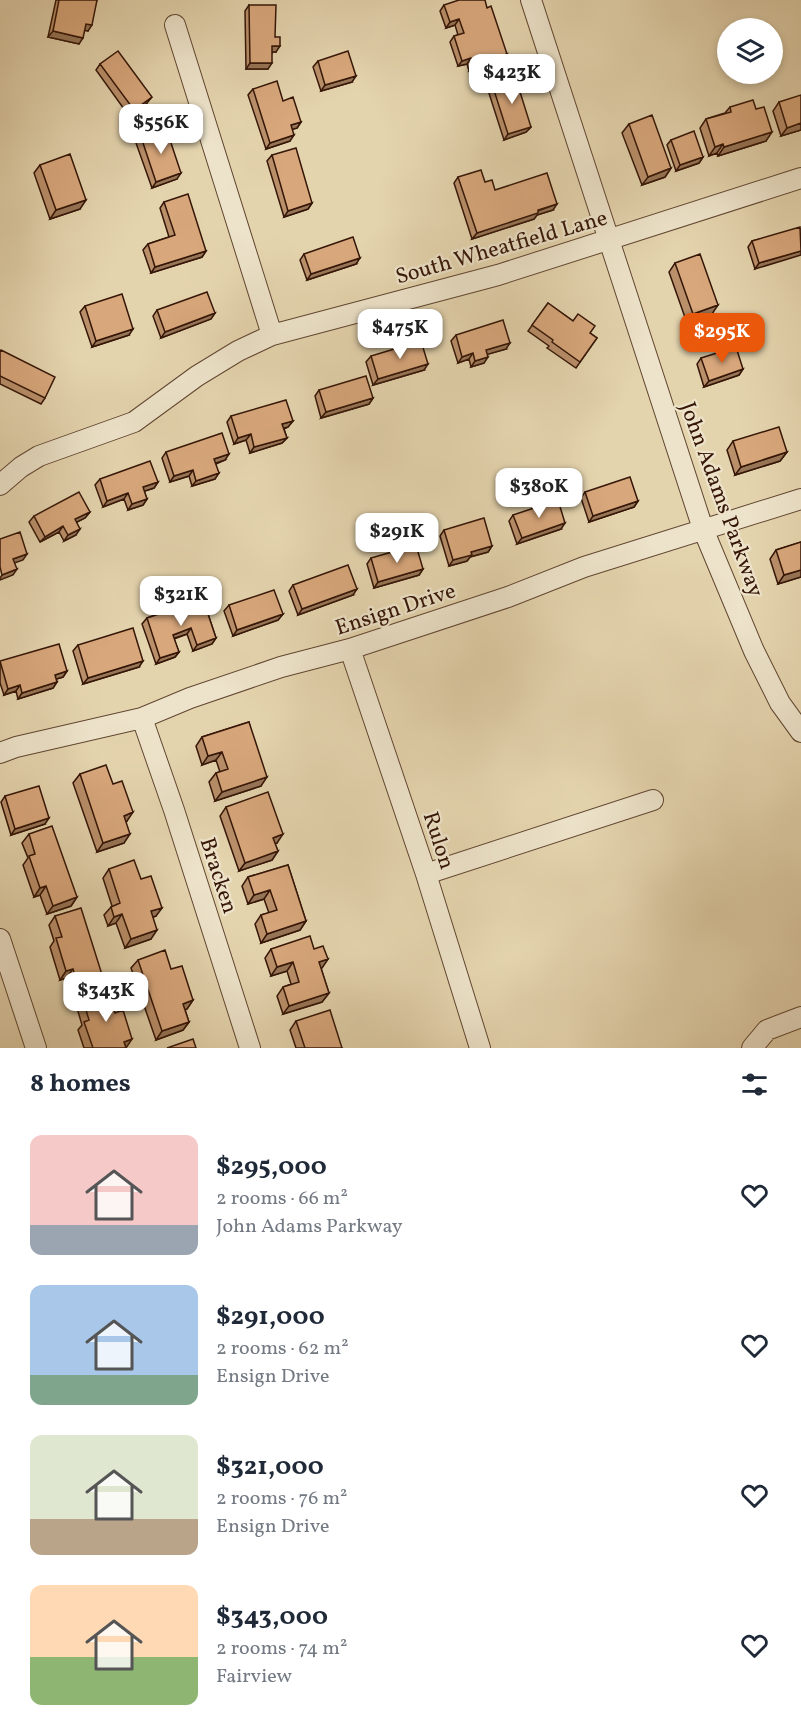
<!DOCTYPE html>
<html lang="en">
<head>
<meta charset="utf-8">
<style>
  body { margin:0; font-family:Vollkorn,serif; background:#f2f2f3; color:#1f2937; height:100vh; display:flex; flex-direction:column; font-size:22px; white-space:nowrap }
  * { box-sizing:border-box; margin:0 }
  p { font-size:20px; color:#747a83 }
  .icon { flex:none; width:33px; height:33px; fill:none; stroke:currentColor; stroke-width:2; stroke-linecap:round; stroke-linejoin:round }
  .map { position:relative; height:1048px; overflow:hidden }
  .side { display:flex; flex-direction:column; background:#fff; flex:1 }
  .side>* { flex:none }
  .buttons { position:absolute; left:717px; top:18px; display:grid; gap:12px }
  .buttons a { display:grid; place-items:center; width:66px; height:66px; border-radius:50%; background:#fff; box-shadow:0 3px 9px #0003; font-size:30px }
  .price { position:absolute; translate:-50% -51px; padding:0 14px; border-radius:12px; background:#fff; color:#222; font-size:20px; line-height:39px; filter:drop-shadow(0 2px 3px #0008) }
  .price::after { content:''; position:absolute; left:50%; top:36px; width:18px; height:14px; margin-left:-9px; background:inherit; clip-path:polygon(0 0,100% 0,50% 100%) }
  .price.on { background:#ea580c; color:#fff }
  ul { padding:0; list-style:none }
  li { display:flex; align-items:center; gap:18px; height:150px; padding:0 30px }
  li span { display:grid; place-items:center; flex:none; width:168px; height:120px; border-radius:12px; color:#555 }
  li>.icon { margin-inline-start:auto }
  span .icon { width:72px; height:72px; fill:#fffc; stroke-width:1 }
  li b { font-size:26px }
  h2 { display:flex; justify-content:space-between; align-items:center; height:72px; padding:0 30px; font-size:26px }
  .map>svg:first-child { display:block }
</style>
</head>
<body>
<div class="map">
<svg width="801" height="1048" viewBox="0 0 801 1048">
  <rect width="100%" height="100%" fill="#e4d4ae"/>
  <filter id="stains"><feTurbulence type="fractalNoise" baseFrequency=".00333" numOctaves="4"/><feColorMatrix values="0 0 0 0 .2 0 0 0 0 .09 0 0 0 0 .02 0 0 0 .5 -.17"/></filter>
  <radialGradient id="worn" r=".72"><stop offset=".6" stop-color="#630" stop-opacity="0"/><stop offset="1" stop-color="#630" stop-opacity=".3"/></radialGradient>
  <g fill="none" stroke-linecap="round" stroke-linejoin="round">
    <g stroke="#614631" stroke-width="22">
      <path id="minor" d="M531 0 703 529 754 651 780 703 801 732
        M175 25 272 335
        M0 485 21 467 39 456 134 422 197 376 238 351 272 335 498 275 801 178
        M350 649 426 874 480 1048
        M142 718 174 810 250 1048
        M0 753 16 747 142 718 190 698 281 667 350 649 508 597 584 567 801 499
        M426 874 653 800
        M0 939 36 1048
        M752 1048 767 1030 801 1017"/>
    </g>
    <use href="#minor" stroke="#ede3ca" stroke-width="20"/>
  </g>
  <path fill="#ba906b" stroke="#351607" stroke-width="1.5" d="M56 0H97L88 31 85 30 79 44 48 37Z
    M249 5 275 37 276 52H272L268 69H246L245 11Z
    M444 5 503 60 469 71 467 64 458 66 450 42 454 36 458 35 455 25 446 28 440 11Z
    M318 61 352 82 321 91 313 67Z
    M100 64 147 103 129 116 96 70Z
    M492 84 531 127 526 132 504 140 488 90Z
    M253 89 283 101 301 122 297 128 292 129 290 141 266 149 248 95Z
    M779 102 801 130 781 136 773 111Z
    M730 107 756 109 766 141 718 156 717 153 709 156 700 128 706 119 725 113Z
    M629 124 671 168 665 177 642 185 622 133Z
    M141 137 177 179 152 188 136 143Z
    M671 140 703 157 699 163 676 171 667 145Z
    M272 155 312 203 308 209 284 217 267 161Z
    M40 165 80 209 50 219 34 173Z
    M458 177 485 182 495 190 553 210 537 215 534 219 472 239 454 183Z
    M164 202 206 251 202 257 151 273 143 250 148 244 169 237 160 208Z
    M801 229 755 269 748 247 752 241Z
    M304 254 356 264 307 280 300 260Z
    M675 263 712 314 687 323 669 272Z
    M548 303 597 338 576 368 547 348 549 346 528 331Z
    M85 306 129 335 92 347 80 312Z
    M157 310 215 313 211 319 161 338 153 316Z
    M456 335 506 349 487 354 484 363 471 367 469 359 458 363 451 341Z
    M0 351 45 398 41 404 0 384Z
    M371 356 424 370 373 385 366 362Z
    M701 358 743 369 739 375 704 387 697 364Z
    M319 390 373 398 369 404 321 418 315 396Z
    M231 416 293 421 288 427 284 429 287 438 282 443 250 453 246 440 234 444 227 422Z
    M733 441 787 452 780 461 735 475 727 450Z
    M166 452 225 460 216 464 215 479 192 486 189 476 170 482 162 458Z
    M100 479 158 482 154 488 144 491 147 499 143 505 128 510 124 499 103 507 95 485Z
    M585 492 638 501 634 507 589 522 581 498Z
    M90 512 85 518 77 522 76 535 64 541 59 532 40 542 29 522 34 516Z
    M513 515 561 529 517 544 509 521Z
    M444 530 492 546 488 552 470 557 467 561 449 566 440 536Z
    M801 542V577L778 584 770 559 776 550Z
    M371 558 423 569 419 575 374 588 367 564Z
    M293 585 353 595 298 615 289 591Z
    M203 599 216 638 212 644 193 651 187 634 174 639 179 652 175 657 156 664 142 624 147 618Z
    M229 605 283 614 278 620 233 636 224 611Z
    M78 645 139 667 83 684 73 651Z
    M0 663 67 671 63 677 56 679 57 682 53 688 18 699 16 691 4 695 0 683Z
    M249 722 261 786 215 801 209 782 216 773 220 772 216 760 202 765 196 746 202 737Z
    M80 774 127 821 126 822 124 843 97 852 73 783Z
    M5 796 45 824 11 835 1 802Z
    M226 807 277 843 275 844 278 851 272 860 239 871 220 816Z
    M29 834 77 897 71 906 47 914 40 895 34 897 23 865 28 858 22 843Z
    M288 865 306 921 300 930 261 943 255 924 261 915 269 913 264 899 248 904 242 886 248 877Z
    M109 869 141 879 156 916 153 917 151 939 125 948 116 923 108 926 104 915 111 907 112 906 103 878Z
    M55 916 98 990 73 998 66 978 60 980 50 947 54 941 49 925Z
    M271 949H314L328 959 321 968 329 993 322 1002 283 1014 277 996 283 987 291 984 287 971 271 976 265 958Z
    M138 960 171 969 193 1000 187 1009 185 1010 189 1022 183 1030 156 1040 131 968Z
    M83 1000 126 1048H84L78 1030 82 1025 77 1008Z
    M296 1021 342 1048H296L290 1030Z"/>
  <path fill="#977557" stroke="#351607" stroke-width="1.5" d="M459 19 455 25 446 28 450 22Z
    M86 24 92 25 88 31 82 30Z
    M53 31 83 38 79 44 48 37Z
    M272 46H280L276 52H268Z
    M507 54 503 60 469 71 473 65Z
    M471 58 467 64 458 66 462 61Z
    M250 63H272L268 69H246Z
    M356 76 352 82 321 91 325 85Z
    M152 97 147 103 129 116 134 110Z
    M301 122 297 128 287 131 291 125Z
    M801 123V130L781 136 787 128Z
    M531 127 526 132 504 140 508 134Z
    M772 132 766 141 718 156 724 147Z
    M294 135 290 141 266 149 270 143Z
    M723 144 717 153 709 156 715 147Z
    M703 157 699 163 676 171 680 165Z
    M671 168 665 177 642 185 648 177Z
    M181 173 177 179 152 188 156 182Z
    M86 200 80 209 50 219 56 210Z
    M312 203 308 209 284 217 288 211Z
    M557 204 553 210 537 215 534 219 472 239 477 233Z
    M206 251 202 257 151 273 155 267Z
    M801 251V255L755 269 759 263Z
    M360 258 356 264 307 280 311 274Z
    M718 305 712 314 687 323 693 314Z
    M215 313 211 319 161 338 165 332Z
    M133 329 129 335 92 347 96 341Z
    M510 343 506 349 482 356 486 350Z
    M473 353 469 359 458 363 462 357Z
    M488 357 484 363 471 367 475 361Z
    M428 364 424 370 373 385 378 379Z
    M743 369 739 375 704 387 709 381Z
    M373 398 369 404 321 418 326 412Z
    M293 421 288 427 278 430 282 424Z
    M251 434 246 440 234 444 238 438Z
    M287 438 282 443 250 453 254 447Z
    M787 452 780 461 735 475 741 467Z
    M229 454 225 460 210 465 214 459Z
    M193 470 189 476 170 482 174 476Z
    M219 473 215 479 192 486 196 481Z
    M158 482 154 488 139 493 143 487Z
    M128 493 124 499 103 507 107 501Z
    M147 499 143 505 128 510 132 504Z
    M638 501 634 507 589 522 593 516Z
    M90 512 85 518 71 525 75 519Z
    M565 523 561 529 517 544 522 538Z
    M63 526 59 532 40 542 45 537Z
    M80 529 76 535 64 541 68 535Z
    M492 546 488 552 470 557 467 561 449 566 453 560 471 552Z
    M27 554 23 560 9 565 13 559Z
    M17 569 13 575 0 580V578L2 575Z
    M423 569 419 575 374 588 378 582Z
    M801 570V577L778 584 784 575Z
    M357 589 353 595 298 615 302 609Z
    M283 614 278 620 233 636 237 630Z
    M191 628 187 634 169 640 173 635Z
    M216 638 212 644 193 651 197 645Z
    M179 652 175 657 156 664 160 658Z
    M143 661 139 667 83 684 88 678Z
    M67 671 63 677 50 681 55 675Z
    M57 682 53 688 18 699 22 693Z
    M20 685 16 691 4 695 8 689Z
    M222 752 216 760 202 765 208 756Z
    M267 777 261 786 215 801 222 792Z
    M133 812 127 821 118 824 124 816Z
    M49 818 45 824 11 835 15 829Z
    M130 834 124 843 97 852 103 843Z
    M283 834 277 843 267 846 273 838Z
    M278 851 272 860 239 871 245 863Z
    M46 886 40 895 34 897 40 888Z
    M270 890 264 899 248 904 254 895Z
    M77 897 71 906 47 914 53 906Z
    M162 908 156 916 145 920 151 911Z
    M122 914 116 923 108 926 114 917Z
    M306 921 300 930 261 943 267 934Z
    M157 930 151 939 125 948 131 939Z
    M328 959 322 968 312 971 319 962Z
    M293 962 287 971 271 976 277 967Z
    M73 969 66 978 60 980 66 971Z
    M104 981 98 990 73 998 79 989Z
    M329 993 322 1002 283 1014 289 1006Z
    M193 1000 187 1009 177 1012 183 1004Z
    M189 1022 183 1030 156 1040 162 1031Z
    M132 1039 126 1048 124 1042Z"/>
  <path fill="#d8a77c" stroke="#351607" stroke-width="1.5" d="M59 0H97L92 25 86 24 83 38 53 31Z
    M459 0H485L487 8 491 6 507 54 473 65 471 58 462 61 454 36 464 33 459 19 450 22 444 5Z
    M249 5H276L275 37H280V46H272V63H250Z
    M118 51 152 97 134 110 100 64Z
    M348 51 356 76 325 85 318 61Z
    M515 76 531 127 508 134 492 84Z
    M277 81 283 101 293 97 301 122 291 125 294 135 270 143 253 89Z
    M801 95V123L787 128 779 102Z
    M753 100 756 109 764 107 772 132 724 147 723 144 715 147 706 119 731 112 730 107Z
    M652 115 671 168 648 177 629 124Z
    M166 128 181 173 156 182 141 137Z
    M694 131 703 157 680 165 671 140Z
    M296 148 312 203 288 211 272 155Z
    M70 154 86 200 56 210 40 165Z
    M481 170 485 182 492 180 495 190 547 173 557 204 538 210V213L477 233 458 177Z
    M188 194 206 251 155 267 148 244 175 235 164 202Z
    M800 227 801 251 759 263 752 241Z
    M353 237 360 258 311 274 304 254Z
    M700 254 718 305 693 314 675 263Z
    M207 292 215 313 165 332 157 310Z
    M122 294 133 329 96 341 85 306Z
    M548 303 573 321 578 314 595 326 590 333 597 338 580 362 552 342 553 340 532 325Z
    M503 320 510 343 486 350 488 357 475 361 473 353 462 357 456 335Z
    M421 341 428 364 378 379 371 356Z
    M736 347 743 369 709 381 701 358Z
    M1 350 55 377 45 398 0 376V352Z
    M366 376 373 398 326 412 319 390Z
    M286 400 293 421 282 424 287 438 254 447 251 434 238 438 231 416Z
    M779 427 787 452 741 467 733 441Z
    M222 433 229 454 214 459 219 473 196 481 193 470 174 476 166 452Z
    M150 461 158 482 143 487 147 499 132 504 128 493 107 501 100 479Z
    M630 477 638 501 593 516 585 492Z
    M79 492 90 512 75 519 80 529 68 535 63 526 45 537 34 516Z
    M558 500 565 523 522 538 513 515Z
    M484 518 492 546 471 552 472 555 453 560 444 530Z
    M20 532 27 554 13 559 17 569 2 575 0 567V539Z
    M801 542V570L784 575 776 550Z
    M416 545 423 569 378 582 371 558Z
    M348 565 357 589 302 609 293 585Z
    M274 590 283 614 237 630 229 605Z
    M203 599 216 638 197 645 191 628 173 635 179 652 160 658 147 618Z
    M133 628 143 661 88 678 78 645Z
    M59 644 67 671 55 675 57 682 22 693 20 685 8 689 0 661Z
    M249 722 267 777 222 792 216 773 228 769 222 752 208 756 202 737Z
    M106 765 113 784 122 781 133 812 124 816 130 834 103 843 80 774Z
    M39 786 49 818 15 829 5 796Z
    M268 792 283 834 273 838 278 851 245 863 226 807Z
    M52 826 77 897 53 906 46 886 40 888 29 856 35 854 29 834Z
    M134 860 141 879 151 876 162 908 151 911 157 930 131 939 122 914 114 917 111 907 120 903 109 869Z
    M288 865 306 921 267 934 261 915 277 910 270 890 254 895 248 877Z
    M81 908 104 981 79 989 73 969 66 971 56 938 62 937 55 916Z
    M310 936 314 949 323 946 328 959 319 962 329 993 289 1006 283 987 299 982 293 962 277 967 271 949Z
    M165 950 171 969 182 966 193 1000 183 1004 189 1022 162 1031 138 960Z
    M108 992 115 1013 123 1010 132 1039 124 1042 126 1048H93L84 1022 89 1020 83 1000Z
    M330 1010 342 1048H305L296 1021Z
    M193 1039 196 1048H167Z"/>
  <g text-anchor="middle" stroke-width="4.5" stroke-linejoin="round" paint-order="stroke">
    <g font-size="22" fill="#351607" stroke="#ede3ca">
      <text transform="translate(501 246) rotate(-16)" y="8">South Wheatfield Lane</text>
      <text transform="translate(723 499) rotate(70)" y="8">John Adams Parkway</text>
      <text transform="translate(395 608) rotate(-18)" y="8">Ensign Drive</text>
      <text transform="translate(440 840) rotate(72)" y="8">Rulon</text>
      <text transform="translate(220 875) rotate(72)" y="8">Bracken</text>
    </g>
  </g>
  <rect width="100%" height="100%" filter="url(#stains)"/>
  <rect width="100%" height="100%" fill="url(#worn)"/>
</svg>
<div class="buttons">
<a><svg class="icon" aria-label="layers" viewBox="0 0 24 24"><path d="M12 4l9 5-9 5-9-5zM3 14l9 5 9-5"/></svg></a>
</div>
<b class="price" style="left:512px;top:105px">$423K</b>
<b class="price" style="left:161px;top:155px">$556K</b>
<b class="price" style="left:400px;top:360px">$475K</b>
<b class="price on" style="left:722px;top:364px">$295K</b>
<b class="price" style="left:539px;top:519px">$380K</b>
<b class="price" style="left:397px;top:564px">$291K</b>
<b class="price" style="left:181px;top:627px">$321K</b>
<b class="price" style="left:106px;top:1023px">$343K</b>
</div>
<section class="side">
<h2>8 homes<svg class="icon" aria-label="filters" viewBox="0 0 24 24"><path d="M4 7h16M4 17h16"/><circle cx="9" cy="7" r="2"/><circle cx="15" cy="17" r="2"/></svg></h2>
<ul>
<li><span style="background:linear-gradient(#f6c9c9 75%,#9aa5b1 0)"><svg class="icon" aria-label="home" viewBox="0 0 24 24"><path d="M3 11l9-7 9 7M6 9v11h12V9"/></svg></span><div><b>$295,000</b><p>2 rooms · 66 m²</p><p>John Adams Parkway</p></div><svg class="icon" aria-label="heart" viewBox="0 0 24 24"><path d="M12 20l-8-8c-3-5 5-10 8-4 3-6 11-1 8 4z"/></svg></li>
<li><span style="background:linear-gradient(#a9c7e8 75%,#7fa58c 0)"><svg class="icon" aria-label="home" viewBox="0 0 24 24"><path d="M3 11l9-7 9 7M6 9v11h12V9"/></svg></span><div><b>$291,000</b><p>2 rooms · 62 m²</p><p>Ensign Drive</p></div><svg class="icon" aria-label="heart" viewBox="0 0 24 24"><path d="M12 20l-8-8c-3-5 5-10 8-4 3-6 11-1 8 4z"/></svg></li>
<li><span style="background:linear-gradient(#dfe7d0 70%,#b9a48a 0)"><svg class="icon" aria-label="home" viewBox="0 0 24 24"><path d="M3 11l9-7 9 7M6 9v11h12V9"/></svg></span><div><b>$321,000</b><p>2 rooms · 76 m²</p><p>Ensign Drive</p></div><svg class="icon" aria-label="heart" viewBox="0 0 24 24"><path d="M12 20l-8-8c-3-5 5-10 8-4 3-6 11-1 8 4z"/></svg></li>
<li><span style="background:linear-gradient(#ffd9b3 60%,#8fb573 0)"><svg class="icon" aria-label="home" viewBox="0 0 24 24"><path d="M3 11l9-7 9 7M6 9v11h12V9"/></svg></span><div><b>$343,000</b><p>2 rooms · 74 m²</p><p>Fairview</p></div><svg class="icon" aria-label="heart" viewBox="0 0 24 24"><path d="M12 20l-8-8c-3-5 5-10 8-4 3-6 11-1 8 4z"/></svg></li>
</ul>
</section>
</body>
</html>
